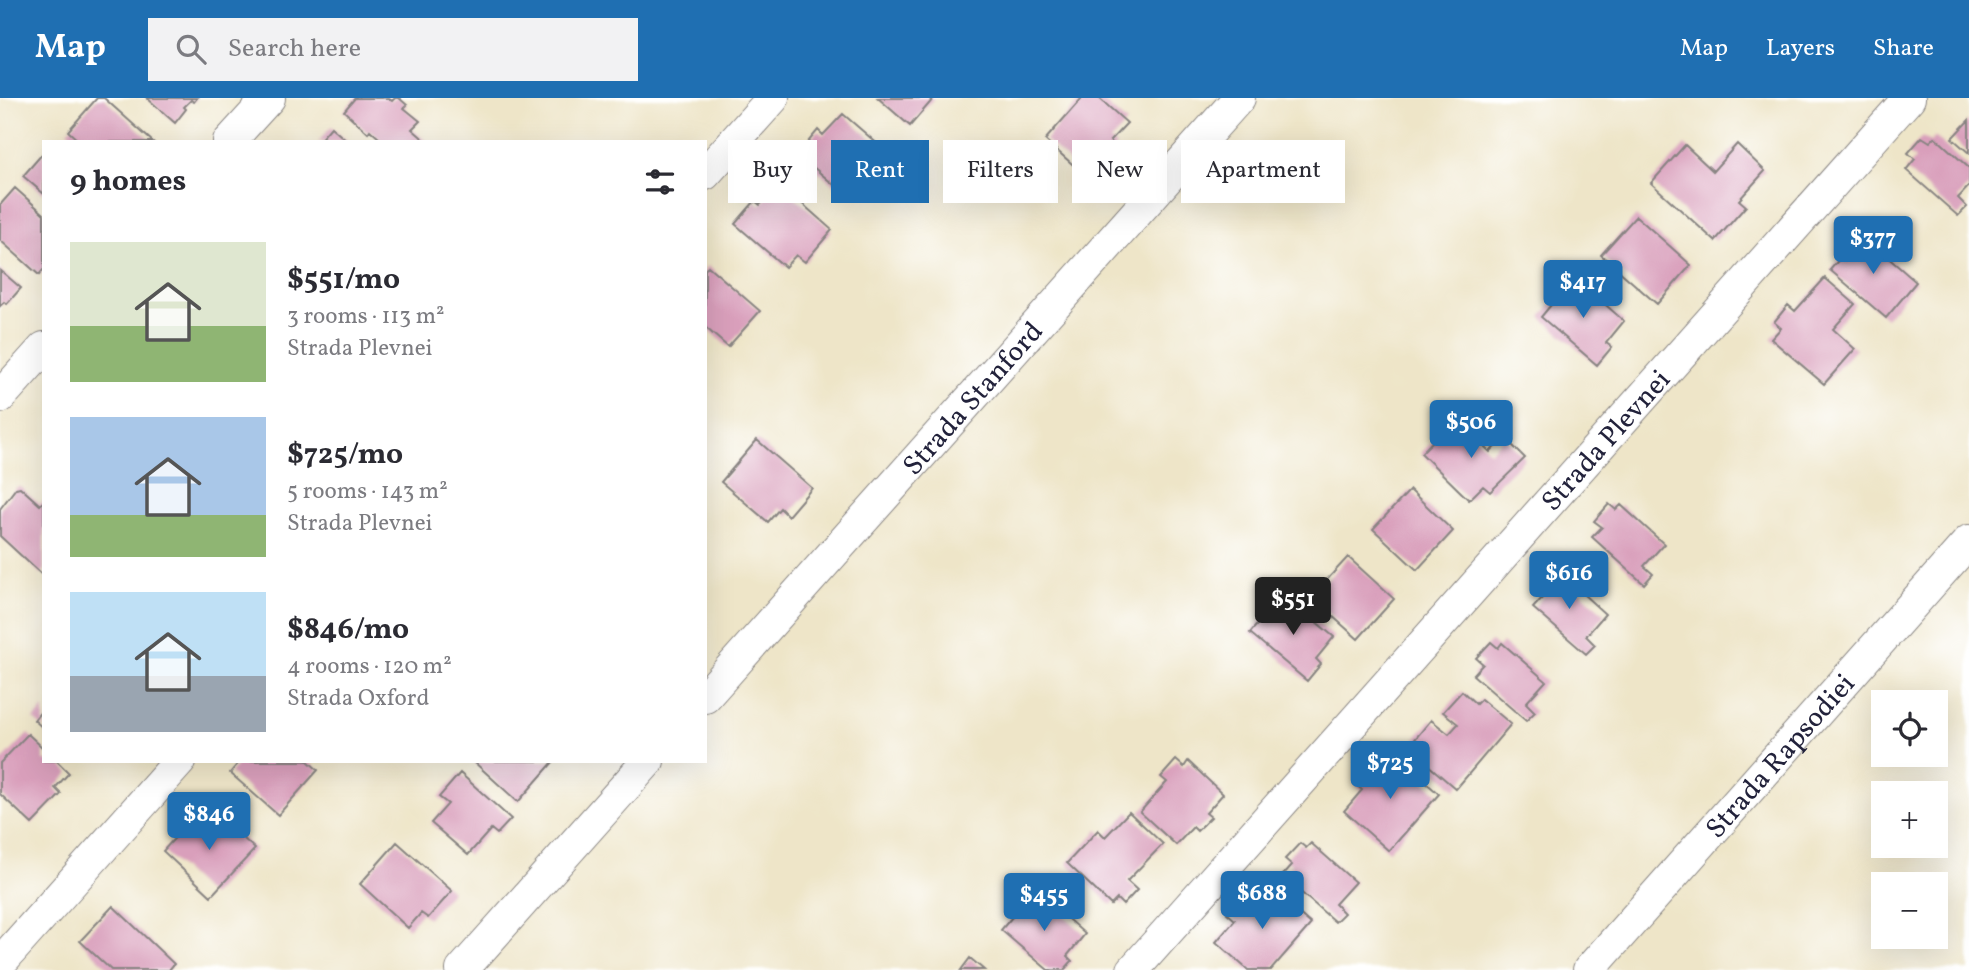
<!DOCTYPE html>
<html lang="en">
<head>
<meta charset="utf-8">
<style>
  body { margin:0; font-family:Vollkorn,serif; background:#f2f2f3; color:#2b2b33; height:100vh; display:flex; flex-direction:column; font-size:26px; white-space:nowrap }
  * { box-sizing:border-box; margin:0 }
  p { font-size:23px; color:#7c7c81 }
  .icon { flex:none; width:38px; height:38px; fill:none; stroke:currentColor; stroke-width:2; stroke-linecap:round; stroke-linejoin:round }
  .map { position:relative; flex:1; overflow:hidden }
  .side { position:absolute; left:42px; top:42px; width:665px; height:623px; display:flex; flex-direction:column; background:#fff; border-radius:0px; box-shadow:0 7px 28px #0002 }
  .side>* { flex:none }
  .banner { position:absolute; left:728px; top:42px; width:665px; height:63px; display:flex; gap:14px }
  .fabs { position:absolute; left:1871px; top:592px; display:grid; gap:14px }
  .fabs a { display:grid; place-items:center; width:77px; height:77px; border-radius:0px; background:#fff; box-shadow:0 7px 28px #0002; font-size:35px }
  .price { position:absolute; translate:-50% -60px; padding:0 16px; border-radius:7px; background:#1f6fb2; color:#fff; font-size:23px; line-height:46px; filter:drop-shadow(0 2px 4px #0008) }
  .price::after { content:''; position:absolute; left:50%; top:42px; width:21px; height:16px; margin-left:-10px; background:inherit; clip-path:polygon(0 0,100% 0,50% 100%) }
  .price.on { background:#222; color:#fff }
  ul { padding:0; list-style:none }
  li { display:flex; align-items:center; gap:21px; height:175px; padding:0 28px }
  li span { display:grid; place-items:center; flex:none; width:196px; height:140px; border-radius:0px; color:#555 }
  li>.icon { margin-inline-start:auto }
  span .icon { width:84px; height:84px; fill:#fffc; stroke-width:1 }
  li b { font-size:30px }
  h2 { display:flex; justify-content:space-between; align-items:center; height:84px; padding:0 28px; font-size:30px }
  .pill { padding:0 24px; border-radius:0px; background:#fff; box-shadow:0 7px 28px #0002; font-size:24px; line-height:63px }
  .pill.on { background:#1f6fb2; color:#fff }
  header { display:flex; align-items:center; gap:42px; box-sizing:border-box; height:98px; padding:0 35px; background:#1f6fb2; color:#fff }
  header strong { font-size:33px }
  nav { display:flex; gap:38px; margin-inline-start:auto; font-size:24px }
  .search { width:490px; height:63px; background:#f2f2f3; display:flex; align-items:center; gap:18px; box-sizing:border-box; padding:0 24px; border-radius:0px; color:#7c7c81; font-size:26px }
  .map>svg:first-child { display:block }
</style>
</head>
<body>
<header>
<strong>Map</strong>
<div class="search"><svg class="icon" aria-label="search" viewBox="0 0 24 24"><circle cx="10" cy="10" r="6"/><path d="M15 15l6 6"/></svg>Search here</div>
<nav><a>Map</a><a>Layers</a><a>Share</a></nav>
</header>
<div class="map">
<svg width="1969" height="872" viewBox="0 0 1969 872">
  <rect width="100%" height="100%" fill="#fff"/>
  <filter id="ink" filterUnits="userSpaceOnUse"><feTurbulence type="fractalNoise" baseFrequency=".0143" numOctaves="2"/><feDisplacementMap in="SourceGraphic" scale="14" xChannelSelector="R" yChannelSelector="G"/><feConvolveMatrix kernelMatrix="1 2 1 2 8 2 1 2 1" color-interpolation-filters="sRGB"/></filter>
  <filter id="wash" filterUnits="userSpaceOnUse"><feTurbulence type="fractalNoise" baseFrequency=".00686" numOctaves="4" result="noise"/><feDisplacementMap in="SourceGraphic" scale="28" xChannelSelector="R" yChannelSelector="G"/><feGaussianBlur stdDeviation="1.57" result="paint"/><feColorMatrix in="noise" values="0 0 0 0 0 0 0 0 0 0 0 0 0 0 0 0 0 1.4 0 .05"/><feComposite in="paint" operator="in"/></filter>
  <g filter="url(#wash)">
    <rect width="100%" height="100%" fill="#eee5c8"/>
    <g id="blocks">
      <path fill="#d99fbb" d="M97 0H104L153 44H80L68 33Z
        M147 0H197L194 4 191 2 184 9 186 11 175 25Z
        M355 0H388L392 3 395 0H399L407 7 404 10 420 23 412 31 427 44H377L380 41 370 32 368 35 344 13Z
        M878 0H934L910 28Z
        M1082 0H1099L1127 25 1110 43 1116 48 1088 80 1045 42Z
        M843 16 887 54 848 99 798 56 818 32 823 37Z
        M1969 22V55L1952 40Z
        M331 29 348 44H318Z
        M1922 39 1930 44 1935 39 1969 70V88L1958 100 1967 109 1958 118 1906 72 1915 61 1908 55Z
        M1737 46 1765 73 1739 102 1746 108 1715 143 1651 85 1685 47 1713 73Z
        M44 54V96L23 78Z
        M780 86 832 132 805 164 796 157 785 169 735 126 755 103 760 107Z
        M15 90 44 116V171L39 177 0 142V107Z
        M1636 118 1691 167 1657 206 1601 157Z
        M1861 136 1916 184 1886 220 1830 172Z
        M708 168 760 213 728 249 705 229V172Z
        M0 172 21 190 7 206 4 204 0 208Z
        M1574 179 1624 223 1606 245 1612 249 1597 267 1541 219Z
        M1825 180 1855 206 1833 231 1855 251 1824 286 1771 241 1781 230 1774 224 1788 207 1795 213Z
        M1456 320 1490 354 1504 339 1525 360 1490 394 1483 388 1469 402 1421 355Z
        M757 342 812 390 788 418 780 410 768 424 721 384Z
        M20 389 40 407 44 403V473L41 476 0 438V411L16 390Z
        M1410 392 1453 433 1417 472 1373 431Z
        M1609 406 1616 412 1621 407 1664 446 1644 468 1653 476 1644 486 1592 439 1602 429 1594 423Z
        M1348 459 1394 501 1358 541 1311 499Z
        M1550 477 1557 482 1562 477 1605 516 1586 538 1595 547 1586 556 1533 510 1543 499 1536 493Z
        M1283 496 1334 539 1316 561 1321 566 1307 583 1250 535Z
        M1491 544 1498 550 1502 545 1546 583 1526 605 1535 614 1526 623 1473 577 1483 566 1476 560Z
        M1462 593 1476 606 1481 601 1511 626 1456 691 1420 660 1428 651 1415 641 1431 622 1449 636 1458 626 1443 614Z
        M44 610V631L34 622Z
        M28 636 44 651V663H57L69 675 55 690 61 696 32 726 0 696V665Z
        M1394 657 1439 696 1389 753 1344 713 1362 692 1354 685 1371 665 1379 672Z
        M1176 662 1184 669 1188 663 1223 696 1206 715 1211 719 1197 733 1193 729 1176 747 1140 714 1167 684 1161 679Z
        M240 663H308L318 672 278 717 230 675Z
        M473 663H554L518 704Z
        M460 675 511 721 497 736 491 731 468 757 431 725 448 706 439 699Z
        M1129 714 1163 746 1127 783 1137 792 1123 807 1117 801 1111 807 1067 765 1098 732 1105 739Z
        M216 715 255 751 211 798 163 753 191 722 201 731Z
        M397 744 452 793 428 820 421 815 408 830 360 786Z
        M1300 745 1306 750 1311 745 1355 784 1335 806 1344 815 1335 824 1282 778 1292 767 1285 761Z
        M1266 787 1311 826 1271 872H1248L1216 844 1235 822 1227 815 1244 796 1253 803Z
        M1035 792 1085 836 1067 858 1072 863 1064 872H1048L1001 832Z
        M113 808 174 866 169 872H111L80 843Z
        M970 860 984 872H961Z"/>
    </g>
  </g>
  <g filter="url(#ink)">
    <use href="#blocks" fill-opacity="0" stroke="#888482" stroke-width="2"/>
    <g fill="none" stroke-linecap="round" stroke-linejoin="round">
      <g stroke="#888482" stroke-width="34">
        <g id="minor">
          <path d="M229 44 269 0"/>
          <path d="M705 76 773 0"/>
          <path d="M0 299 44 250"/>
          <path id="s1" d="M705 599 1239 0"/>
          <path d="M0 865 180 663"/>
          <path d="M462 872 648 663"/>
          <path id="s2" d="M1133 872 1909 0"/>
          <path id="s3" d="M1589 872 1969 443"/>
        </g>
      </g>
      <use href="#minor" stroke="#fff" stroke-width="32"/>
    </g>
  </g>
  <g text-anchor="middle" stroke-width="7" stroke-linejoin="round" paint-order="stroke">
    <g font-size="28" fill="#22223b" stroke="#fff">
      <text dy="10" stroke="none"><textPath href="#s1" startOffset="401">Strada Stanford</textPath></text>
      <text dy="10" stroke="none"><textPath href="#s2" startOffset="710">Strada Plevnei</textPath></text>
      <text dy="10" stroke="none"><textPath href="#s3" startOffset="287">Strada Rapsodiei</textPath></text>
    </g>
  </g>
</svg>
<div class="fabs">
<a><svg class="icon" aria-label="locate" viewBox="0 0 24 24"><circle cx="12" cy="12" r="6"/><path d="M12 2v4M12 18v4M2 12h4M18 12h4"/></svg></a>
<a>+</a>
<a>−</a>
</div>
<b class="price" style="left:1873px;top:178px">$377</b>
<b class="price" style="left:1583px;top:222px">$417</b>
<b class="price" style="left:1471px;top:362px">$506</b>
<b class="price" style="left:1569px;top:513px">$616</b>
<b class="price on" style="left:1293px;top:539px">$551</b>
<b class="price" style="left:1390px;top:703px">$725</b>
<b class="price" style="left:209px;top:754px">$846</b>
<b class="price" style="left:1262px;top:833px">$688</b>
<b class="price" style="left:1044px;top:835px">$455</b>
<div class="banner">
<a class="pill">Buy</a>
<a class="pill on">Rent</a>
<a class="pill">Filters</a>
<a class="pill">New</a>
<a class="pill">Apartment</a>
</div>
<section class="side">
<h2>9 homes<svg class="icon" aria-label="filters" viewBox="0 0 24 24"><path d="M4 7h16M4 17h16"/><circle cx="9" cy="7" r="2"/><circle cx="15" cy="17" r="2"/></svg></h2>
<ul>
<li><span style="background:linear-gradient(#dfe7d0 60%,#8fb573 0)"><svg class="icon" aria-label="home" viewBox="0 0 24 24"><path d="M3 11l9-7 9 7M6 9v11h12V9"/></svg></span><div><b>$551/mo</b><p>3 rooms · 113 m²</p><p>Strada Plevnei</p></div></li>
<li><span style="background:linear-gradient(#a9c7e8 70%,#8fb573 0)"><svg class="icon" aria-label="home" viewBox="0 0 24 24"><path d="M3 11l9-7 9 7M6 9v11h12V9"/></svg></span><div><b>$725/mo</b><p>5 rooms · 143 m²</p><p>Strada Plevnei</p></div></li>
<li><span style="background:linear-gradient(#bfe0f5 60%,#9aa5b1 0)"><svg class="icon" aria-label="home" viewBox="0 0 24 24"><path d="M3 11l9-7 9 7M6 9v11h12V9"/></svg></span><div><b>$846/mo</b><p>4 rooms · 120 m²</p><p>Strada Oxford</p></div></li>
</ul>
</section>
</div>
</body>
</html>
